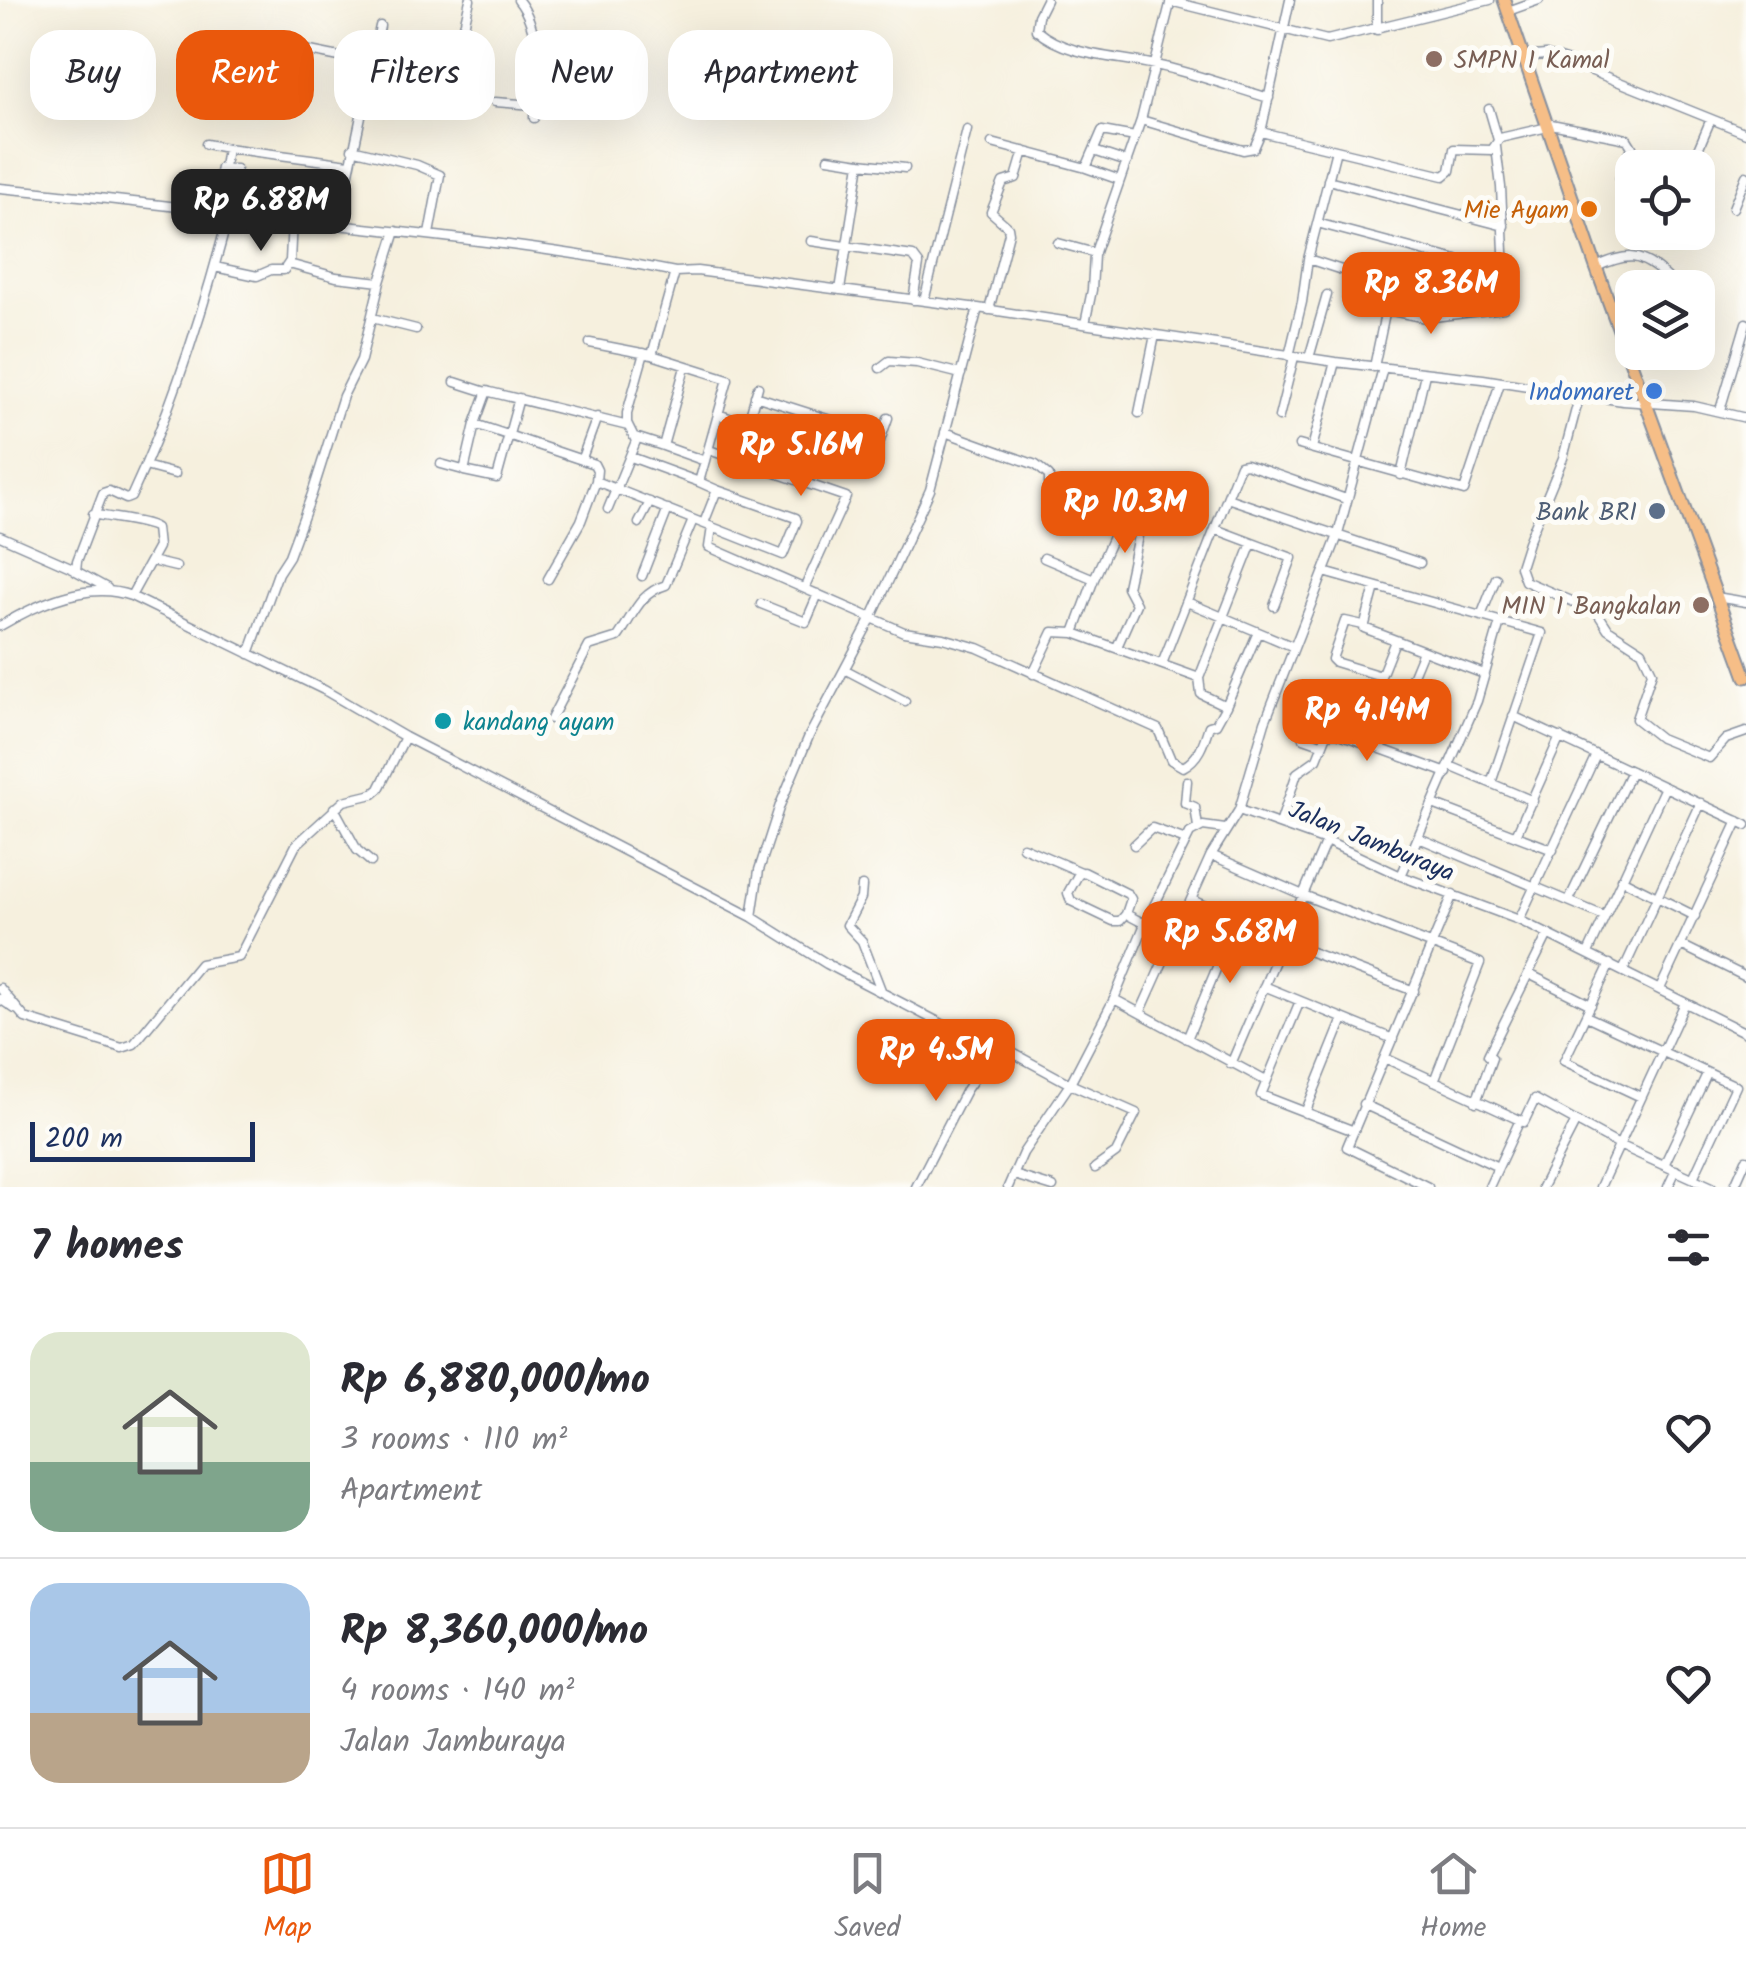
<!DOCTYPE html>
<html lang="en">
<head>
<meta charset="utf-8">
<style>
  body { margin:0; font-family:Kalam,sans-serif; background:#f2f2f3; color:#2b2b33; height:100vh; display:flex; flex-direction:column; font-size:38px; white-space:nowrap }
  * { box-sizing:border-box; margin:0 }
  p { font-size:32px; color:#7c7c81 }
  .icon { flex:none; width:55px; height:55px; fill:none; stroke:currentColor; stroke-width:2; stroke-linecap:round; stroke-linejoin:round }
  .map { position:relative; height:1187px; overflow:hidden }
  .panel { display:flex; flex-direction:column; background:#fff; flex:1 }
  .panel>* { flex:none }
  .guide { position:absolute; left:30px; top:30px; width:1000px; height:90px; display:flex; gap:20px }
  .tools { position:absolute; left:1615px; top:150px; display:grid; gap:20px }
  .tools a { display:grid; place-items:center; width:100px; height:100px; border-radius:20px; background:#fff; box-shadow:0 10px 40px #0002; font-size:50px }
  .scale { position:absolute; left:30px; bottom:25px; width:225px; box-sizing:border-box; padding-left:10px; border:5px solid #1b2f5e; border-top:0; font-size:28px; line-height:35px; white-space:nowrap; color:#1b2f5e; -webkit-text-stroke:8px #fdfcf7; paint-order:stroke }
  .price { position:absolute; translate:-50% -85px; padding:0 22px; border-radius:20px; background:#ea580c; color:#fff; font-size:32px; line-height:65px; filter:drop-shadow(0 2px 5px #0008) }
  .price::after { content:''; position:absolute; left:50%; top:60px; width:30px; height:22px; margin-left:-15px; background:inherit; clip-path:polygon(0 0,100% 0,50% 100%) }
  .price.current { background:#222; color:#fff }
  ul { padding:0; list-style:none }
  li { display:flex; align-items:center; gap:30px; height:250px; padding:0 30px }
  li+li { border-top:2px solid #e1e1e2 }
  li span { display:grid; place-items:center; flex:none; width:280px; height:200px; border-radius:30px; color:#555 }
  li>.icon { margin-inline-start:auto }
  span .icon { width:120px; height:120px; fill:#fffc; stroke-width:1 }
  li b { font-size:42px }
  h2 { display:flex; justify-content:space-between; align-items:center; height:120px; padding:0 30px; font-size:42px }
  .tag { padding:0 35px; border-radius:30px; background:#fff; box-shadow:0 10px 40px #0002; font-size:35px; line-height:90px }
  .tag.current { background:#ea580c; color:#fff }
  .tabs { display:flex; justify-content:space-around; align-items:center; height:140px; border-top:2px solid #e1e1e2; background:#fff; font-size:28px; color:#7c7c81 }
  .tabs a { display:grid; justify-items:center; gap:5px }
  .tabs .current { color:#ea580c }
  .map>svg:first-child { display:block }
</style>
</head>
<body>
<div class="map">
<svg width="1746" height="1187" viewBox="0 0 1746 1187">
  <rect width="100%" height="100%" fill="#fdfcf7"/>
  <filter id="ink" filterUnits="userSpaceOnUse"><feTurbulence type="fractalNoise" baseFrequency=".01" numOctaves="2"/><feDisplacementMap in="SourceGraphic" scale="20" xChannelSelector="R" yChannelSelector="G"/><feConvolveMatrix kernelMatrix="1 2 1 2 8 2 1 2 1" color-interpolation-filters="sRGB"/></filter>
  <filter id="wash" filterUnits="userSpaceOnUse"><feTurbulence type="fractalNoise" baseFrequency=".0048" numOctaves="4" result="noise"/><feDisplacementMap in="SourceGraphic" scale="40" xChannelSelector="R" yChannelSelector="G"/><feGaussianBlur stdDeviation="2.25" result="paint"/><feColorMatrix in="noise" values="0 0 0 0 0 0 0 0 0 0 0 0 0 0 0 0 0 1.4 0 .05"/><feComposite in="paint" operator="in"/></filter>
  <g filter="url(#wash)">
    <rect width="100%" height="100%" fill="#f6f0de"/>
  </g>
  <g filter="url(#ink)">
    <g fill="none" stroke-linecap="round" stroke-linejoin="round">
      <g stroke="#88909e" stroke-width="11">
        <path id="minor" d="M518 0C543 31 536 80 534 118
          M1046 0 1038 16 1036 30C1067 57 1117 56 1155 65 1194 73 1231 87 1269 98
          M1170 1 1327 40 1490 0
          M1508 11 1539 0
          M1377 30V0
          M290 47 374 64
          M1523 57 1546 55 1572 63 1746 133
          M455 65 470 0
          M495 102 534 105
          M1489 109 1498 140
          M1141 120 1243 150 1254 148 1261 132 1290 0
          M1546 123 1627 139 1632 147 1620 178 1632 182
          M1261 132 1444 176 1450 171 1454 149 1492 150 1500 138 1548 127
          M992 143 1086 168 1102 131 1135 137
          M206 144 227 148
          M352 149 417 165 440 175 429 234
          M1094 151 1127 162
          M828 158 860 163
          M224 167 227 148 349 164
          M1086 168 1120 180
          M1690 168 1711 119
          M1328 180 1504 226
          M0 188C107 198 212 211 319 223 438 236 557 248 675 272
          M1733 208 1746 176
          M211 211 221 168 236 169
          M1317 223 1505 273 1501 187 1496 147
          M338 225 380 26
          M811 241 913 256 919 264 913 300
          M1058 243 1095 253
          M1308 259 1357 275
          M289 264 336 277 380 282
          M215 267 257 276 271 270H284L290 261 292 220
          M1596 267C1629 252 1640 253 1667 277V287
          M840 290 860 163 905 168
          M924 301 967 130
          M989 310 1009 233 1008 227 991 212 1003 182 1016 178 1024 151
          M372 318 416 329
          M1085 324 1092 290 1094 255 1141 120 1171 0
          M590 343 652 355 675 272 697 271 978 308 1335 362 1483 379 1623 401 1694 406 1746 418
          M652 355 728 379 699 482 717 490 704 523
          M1289 356 1302 302 1308 259 1336 150
          M1309 358 1327 295
          M685 367 663 446 705 461
          M1374 367 1385 314 1392 311 1426 318 1504 308 1507 303 1505 273
          M880 368 889 361 917 363 961 374
          M1383 368 1337 538 1265 722 1239 810 1326 841 1401 876 1519 920 1746 1033
          M455 382 486 392
          M1580 394 1563 458 1528 542 1520 567 1525 581 1597 612 1608 629 1642 651 1652 672 1636 719 1660 738 1709 758 1726 739 1746 732
          M755 396 881 436
          M519 398 497 478 464 471 475 424 487 391 490 392 628 426
          M1720 410 1746 323
          M1139 413 1155 335
          M718 414 831 455
          M1279 417 1294 357
          M475 424 594 464 597 470 596 481 712 527 709 547 904 632 943 638 978 648 1158 729 1171 760 1183 767C1199 759 1204 742 1209 726L1216 724 1226 706 1201 694 1199 678 1252 543
          M747 426 758 387
          M945 432 1036 465 1049 476V486L1053 492 1138 524 1139 531 1127 587 1136 604 1117 647
          M635 437 663 446
          M1299 445 1464 491 1500 383
          M1312 448 1335 362
          M709 450 846 497 805 587
          M875 455 888 418
          M631 457 699 482
          M582 458 597 417
          M441 464 463 470
          M145 466 175 474
          M1401 475 1425 374
          M1227 498 1420 563
          M608 509 636 441 627 423V413L644 353
          M93 514C109 518 146 521 156 528L158 547 131 596
          M639 523 650 502
          M712 527 783 555 797 521 796 518 717 490
          M1215 529 1292 558 1274 606
          M0 536 75 569
          M151 561 176 567
          M1324 572 1542 633 1491 783
          M642 576 668 509
          M548 579 581 521 596 481
          M1094 579 1122 517
          M1375 587 1364 628 1484 674
          M107 588 76 571 77 561 103 493 109 491 126 499 131 497C173 407 204 309 229 213
          M1716 597 1746 602
          M1187 602 1294 647
          M761 604 806 622 818 594
          M1481 616 1496 578
          M1363 625 1345 621 1332 659 1335 662 1381 676 1395 641
          M0 626C37 604 88 580 131 596L324 690 405 737 752 917 759 870 780 805 809 736 871 619 930 490 978 308
          M1074 633 1199 678
          M249 654 278 573 289 556 312 494 343 396 361 360 380 282 396 231
          M1162 664 1240 465 1246 464 1346 499
          M846 670 905 701
          M1033 674 1053 632 1074 633 1094 579 1044 558
          M1401 704 1423 651
          M1226 706 1258 632
          M1513 716 1746 825
          M551 719 589 646 618 637C633 616 639 593 666 585L693 520
          M1332 733 1348 687
          M1304 738 1321 744
          M1450 766 1533 801
          M1187 781 1185 803 1195 807 1198 827
          M1433 804 1553 850
          M334 808 357 850 371 862
          M1280 824 1297 773 1317 759 1327 734 1337 733 1447 773
          M1516 835 1560 737
          M1419 838 1604 916
          M1134 845 1152 828 1186 840
          M1023 847 1081 872
          M1211 855 1239 810
          M1401 876 1477 701 1500 622
          M1621 879 1695 916
          M862 886 861 898 847 925 862 941 881 990
          M1192 900 1282 941 1414 991
          M1569 900 1631 771
          M1126 914 1131 899 1128 894 1084 872 1078 875 1068 893 1071 901 1113 921H1120L1126 914 1145 924
          M752 917 827 964 946 1026 998 1045 1070 1084 1136 1113 1116 1153 1095 1168
          M1519 920 1596 755
          M1681 945 1746 977
          M1588 953 1665 787
          M1610 964 1564 1061 1641 1097
          M1623 971 1701 803
          M1529 974 1591 1005
          M1264 986 1393 1039
          M0 988 25 1018 122 1048 134 1044 200 964 239 957 296 845 344 801 373 794 379 789 405 737
          M1660 989 1738 821
          M0 999 15 1009
          M1114 999 1145 924 1190 833 1203 826 1225 829
          M1300 1001 1261 1095 1354 1131
          M1140 1013 1211 855 1303 895 1480 963 1434 1081
          M1586 1016 1736 1086 1693 1178
          M1187 1039 1237 919
          M1387 1059 1524 1122 1535 1099 1619 1145 1712 1187
          M1231 1064 1326 841
          M1476 1102 1492 1058 1488 1055 1548 934
          M1363 1104 1498 1167
          M1305 1113 1343 1019
          M1664 1165 1707 1074
          M1014 1175 1053 1187
          M916 1187 966 1090 998 1045
          M1008 1187 1023 1153 1070 1084 1114 999 1266 1081
          M1428 1187 1347 1147 1453 894
          M1489 1187 1520 1120
          M1542 1187 1576 1121
          M1600 1187 1685 1003
          M1668 1187 1676 1170
          M1734 1187 1746 1160"/>
      </g>
      <g stroke="#88909e" stroke-width="15">
        <path id="trunk" d="M1504 0 1596 267 1746 677"/>
      </g>
      <use href="#minor" stroke="#fff" stroke-width="8"/>
      <use href="#trunk" stroke="#f6be87" stroke-width="11"/>
    </g>
  </g>
  <g fill="#8d6e63" stroke="#fdfcf7" stroke-width="4">
    <circle cx="1434" cy="59" r="10"/>
    <circle cx="1701" cy="605" r="10"/>
  </g>
  <circle fill="#e8710a" stroke="#fdfcf7" stroke-width="4" cx="1589" cy="209" r="10"/>
  <circle fill="#3f7fe0" stroke="#fdfcf7" stroke-width="4" cx="1654" cy="391" r="10"/>
  <circle fill="#5c6f8a" stroke="#fdfcf7" stroke-width="4" cx="1657" cy="511" r="10"/>
  <circle fill="#0f9aa8" stroke="#fdfcf7" stroke-width="4" cx="443" cy="721" r="10"/>
  <g text-anchor="middle" stroke-width="10" stroke-linejoin="round" paint-order="stroke">
    <g font-size="25" fill="#785e54" stroke="#fdfcf7" text-anchor="start">
      <text x="1454" y="68">SMPN 1 Kamal</text>
      <text x="1681" y="614" text-anchor="end">MIN 1 Bangkalan</text>
    </g>
    <g font-size="25" fill="#c56008" stroke="#fdfcf7" text-anchor="end">
      <text x="1569" y="218">Mie Ayam</text>
    </g>
    <g font-size="25" fill="#366cbe" stroke="#fdfcf7" text-anchor="end">
      <text x="1634" y="400">Indomaret</text>
    </g>
    <g font-size="25" fill="#4e5e75" stroke="#fdfcf7" text-anchor="end">
      <text x="1637" y="520">Bank BRI</text>
    </g>
    <g font-size="25" fill="#0d838f" stroke="#fdfcf7" text-anchor="start">
      <text x="463" y="730">kandang ayam</text>
    </g>
    <g font-size="25" fill="#1b2f5e" stroke="#fdfcf7">
      <text transform="translate(1372 840) rotate(22)" y="9">Jalan Jamburaya</text>
    </g>
  </g>
</svg>
<div class="tools">
<a><svg class="icon" aria-label="locate" viewBox="0 0 24 24"><circle cx="12" cy="12" r="6"/><path d="M12 2v4M12 18v4M2 12h4M18 12h4"/></svg></a>
<a><svg class="icon" aria-label="layers" viewBox="0 0 24 24"><path d="M12 4l9 5-9 5-9-5zM3 14l9 5 9-5"/></svg></a>
</div>
<div class="scale">200 m</div>
<b class="price current" style="left:261px;top:254px">Rp 6.88M</b>
<b class="price" style="left:1431px;top:337px">Rp 8.36M</b>
<b class="price" style="left:801px;top:499px">Rp 5.16M</b>
<b class="price" style="left:1125px;top:556px">Rp 10.3M</b>
<b class="price" style="left:1367px;top:764px">Rp 4.14M</b>
<b class="price" style="left:1230px;top:986px">Rp 5.68M</b>
<b class="price" style="left:936px;top:1104px">Rp 4.5M</b>
<div class="guide">
<a class="tag">Buy</a>
<a class="tag current">Rent</a>
<a class="tag">Filters</a>
<a class="tag">New</a>
<a class="tag">Apartment</a>
</div>
</div>
<section class="panel">
<h2>7 homes<svg class="icon" aria-label="filters" viewBox="0 0 24 24"><path d="M4 7h16M4 17h16"/><circle cx="9" cy="7" r="2"/><circle cx="15" cy="17" r="2"/></svg></h2>
<ul>
<li><span style="background:linear-gradient(#dfe7d0 65%,#7fa58c 0)"><svg class="icon" aria-label="home" viewBox="0 0 24 24"><path d="M3 11l9-7 9 7M6 9v11h12V9"/></svg></span><div><b>Rp 6,880,000/mo</b><p>3 rooms · 110 m²</p><p>Apartment</p></div><svg class="icon" aria-label="heart" viewBox="0 0 24 24"><path d="M12 20l-8-8c-3-5 5-10 8-4 3-6 11-1 8 4z"/></svg></li>
<li><span style="background:linear-gradient(#a9c7e8 65%,#b9a48a 0)"><svg class="icon" aria-label="home" viewBox="0 0 24 24"><path d="M3 11l9-7 9 7M6 9v11h12V9"/></svg></span><div><b>Rp 8,360,000/mo</b><p>4 rooms · 140 m²</p><p>Jalan Jamburaya</p></div><svg class="icon" aria-label="heart" viewBox="0 0 24 24"><path d="M12 20l-8-8c-3-5 5-10 8-4 3-6 11-1 8 4z"/></svg></li>
</ul>
</section>
<nav class="tabs">
<a class="current"><svg class="icon" aria-label="map" viewBox="0 0 24 24"><path d="M3 6l6-2 6 2 6-2v14l-6 2-6-2-6 2zM9 4v14M15 6v14"/></svg>Map</a>
<a><svg class="icon" aria-label="saved" viewBox="0 0 24 24"><path d="M7 4h10v16l-5-4-5 4z"/></svg>Saved</a>
<a><svg class="icon" aria-label="home" viewBox="0 0 24 24"><path d="M3 11l9-7 9 7M6 9v11h12V9"/></svg>Home</a>
</nav>
</body>
</html>
